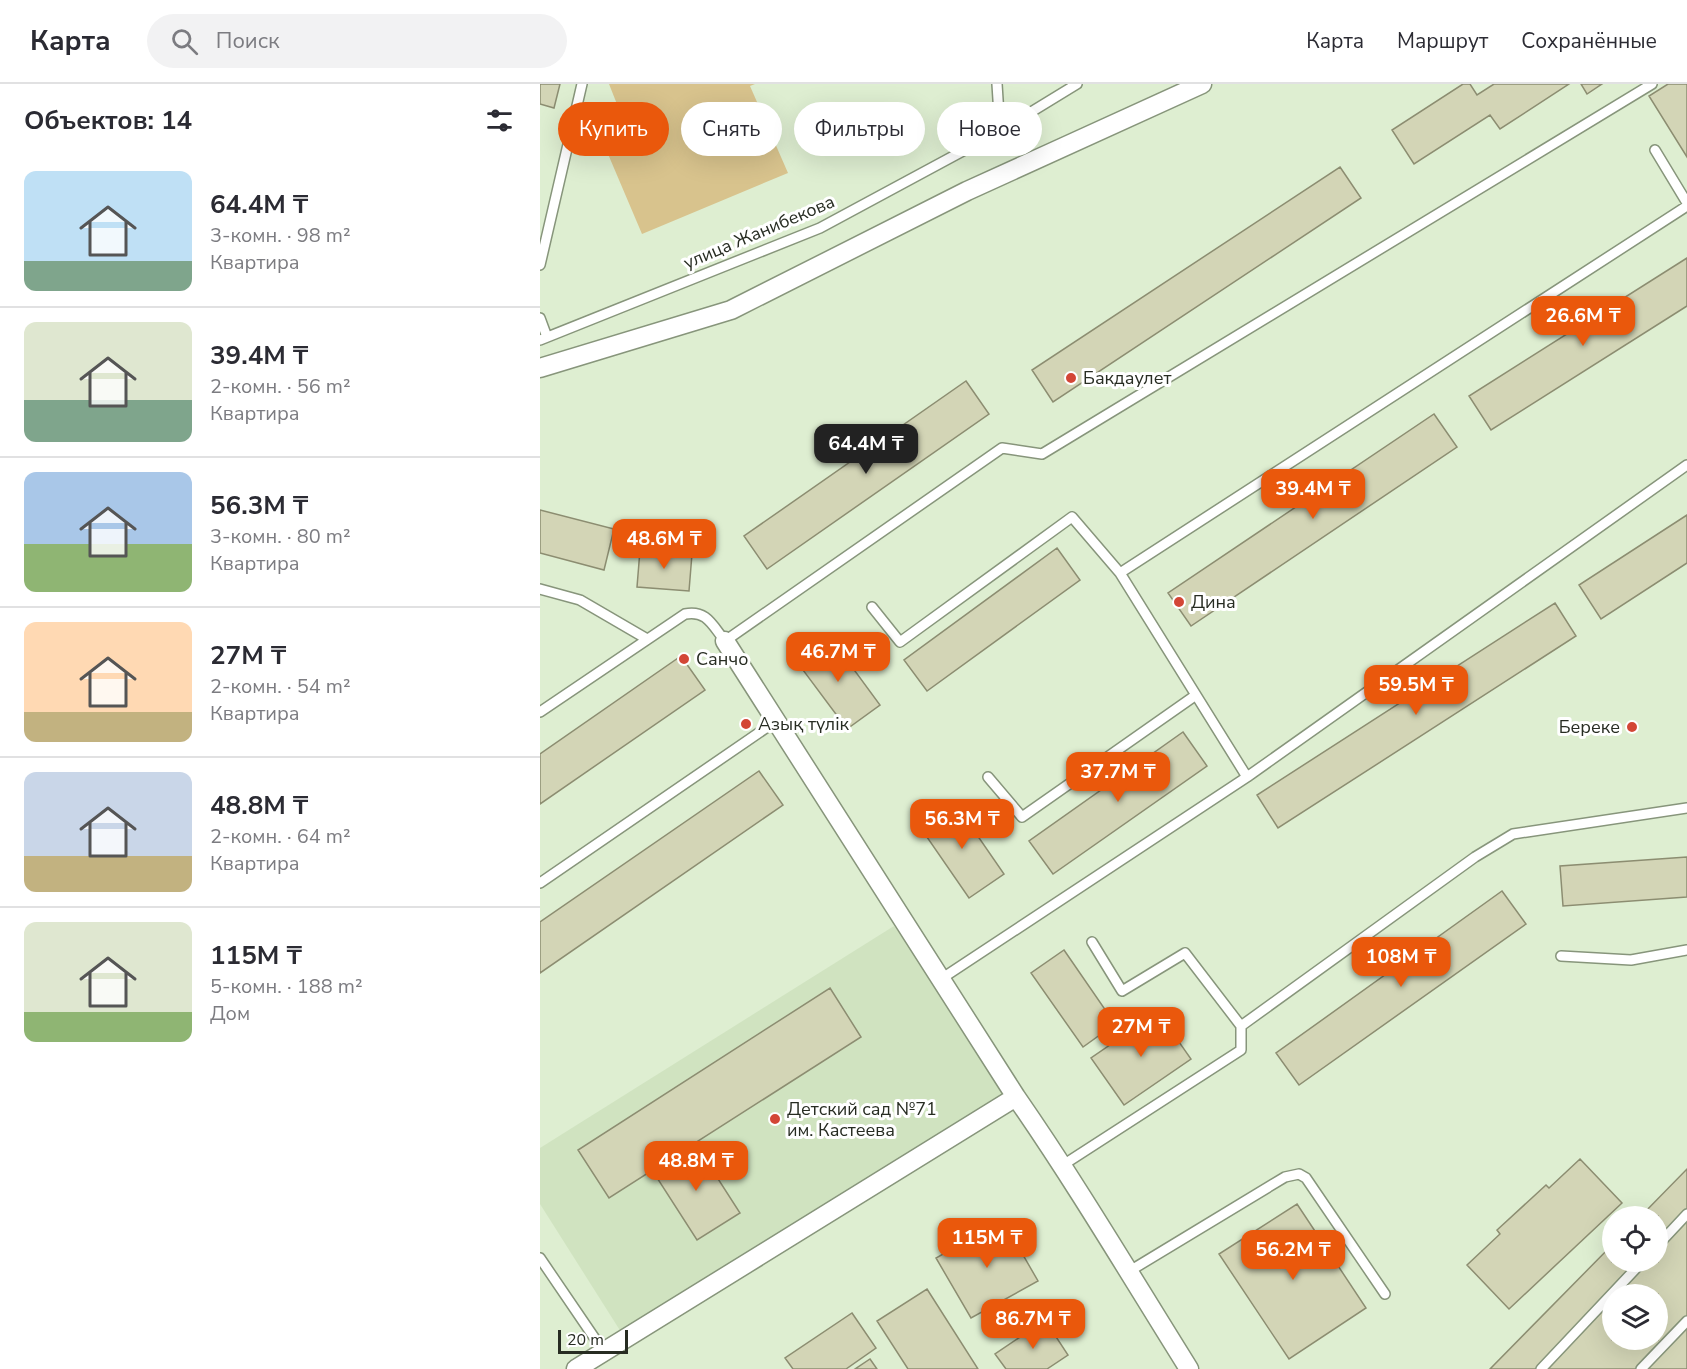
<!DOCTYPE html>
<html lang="ru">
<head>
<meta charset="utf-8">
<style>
  body { margin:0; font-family:"Nunito Sans",sans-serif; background:#f2f2f3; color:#2b2b33; height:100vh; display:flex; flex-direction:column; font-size:22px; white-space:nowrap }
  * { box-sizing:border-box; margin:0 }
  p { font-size:20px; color:#7c7c81 }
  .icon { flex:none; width:33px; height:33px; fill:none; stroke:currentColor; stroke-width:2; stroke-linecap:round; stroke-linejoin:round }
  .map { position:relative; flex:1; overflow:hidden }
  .drawer { display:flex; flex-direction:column; background:#fff; width:540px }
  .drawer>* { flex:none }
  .guide { position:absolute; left:18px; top:18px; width:570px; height:54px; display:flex; gap:12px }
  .tools { position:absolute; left:1062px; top:1122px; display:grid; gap:12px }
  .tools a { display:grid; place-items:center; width:66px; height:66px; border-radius:50%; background:#fff; box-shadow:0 6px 24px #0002; font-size:30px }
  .scale { position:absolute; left:18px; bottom:15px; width:70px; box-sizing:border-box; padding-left:6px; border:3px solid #272c22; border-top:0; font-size:16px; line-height:21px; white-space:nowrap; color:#272c22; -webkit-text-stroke:4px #fff; paint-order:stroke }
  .price { position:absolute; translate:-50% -51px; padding:0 14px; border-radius:12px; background:#ea580c; color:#fff; font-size:20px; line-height:39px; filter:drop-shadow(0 2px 3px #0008) }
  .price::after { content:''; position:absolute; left:50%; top:36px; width:18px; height:14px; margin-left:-9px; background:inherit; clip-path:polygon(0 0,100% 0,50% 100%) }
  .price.active { background:#222; color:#fff }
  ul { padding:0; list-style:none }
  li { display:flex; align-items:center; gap:18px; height:150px; padding:0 24px }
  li+li { border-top:2px solid #e1e1e2 }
  li span { display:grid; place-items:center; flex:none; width:168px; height:120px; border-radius:12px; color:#555 }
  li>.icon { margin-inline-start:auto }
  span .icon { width:72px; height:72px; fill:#fffc; stroke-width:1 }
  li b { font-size:26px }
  h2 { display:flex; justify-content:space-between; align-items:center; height:72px; padding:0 24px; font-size:26px }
  .pill { padding:0 21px; border-radius:27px; background:#fff; box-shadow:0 6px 24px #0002; font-size:21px; line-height:54px }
  .pill.active { background:#ea580c; color:#fff }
  header { display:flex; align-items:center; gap:36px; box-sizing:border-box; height:84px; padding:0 30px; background:#fff; border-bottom:2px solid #e1e1e2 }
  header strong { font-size:28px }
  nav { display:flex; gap:33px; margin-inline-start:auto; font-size:21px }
  .search { width:420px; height:54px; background:#f2f2f3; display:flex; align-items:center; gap:15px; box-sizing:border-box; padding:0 21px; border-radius:33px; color:#7c7c81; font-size:22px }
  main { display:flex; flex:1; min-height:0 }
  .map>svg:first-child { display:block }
</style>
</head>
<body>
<header>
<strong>Карта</strong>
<div class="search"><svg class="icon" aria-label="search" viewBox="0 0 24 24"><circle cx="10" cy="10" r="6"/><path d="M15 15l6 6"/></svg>Поиск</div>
<nav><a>Карта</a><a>Маршрут</a><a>Сохранённые</a></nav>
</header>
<main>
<section class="drawer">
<h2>Объектов: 14<svg class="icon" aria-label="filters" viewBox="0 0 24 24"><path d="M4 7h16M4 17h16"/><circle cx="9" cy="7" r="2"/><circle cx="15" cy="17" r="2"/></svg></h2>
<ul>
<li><span style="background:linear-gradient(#bfe0f5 75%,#7fa58c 0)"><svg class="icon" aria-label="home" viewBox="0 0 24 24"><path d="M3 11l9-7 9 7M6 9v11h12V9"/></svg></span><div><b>64.4M ₸</b><p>3-комн. · 98 m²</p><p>Квартира</p></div></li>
<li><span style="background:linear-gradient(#dfe7d0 65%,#7fa58c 0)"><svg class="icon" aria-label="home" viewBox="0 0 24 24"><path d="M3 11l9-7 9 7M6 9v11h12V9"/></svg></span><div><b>39.4M ₸</b><p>2-комн. · 56 m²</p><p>Квартира</p></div></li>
<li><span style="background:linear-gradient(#a9c7e8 60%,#8fb573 0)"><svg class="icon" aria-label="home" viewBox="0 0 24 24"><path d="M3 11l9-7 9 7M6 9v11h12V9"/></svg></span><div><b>56.3M ₸</b><p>3-комн. · 80 m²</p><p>Квартира</p></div></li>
<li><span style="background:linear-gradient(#ffd9b3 75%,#c2b280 0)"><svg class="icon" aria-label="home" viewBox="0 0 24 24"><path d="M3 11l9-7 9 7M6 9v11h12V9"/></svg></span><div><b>27M ₸</b><p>2-комн. · 54 m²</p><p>Квартира</p></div></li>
<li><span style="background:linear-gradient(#c9d6e8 70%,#c2b280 0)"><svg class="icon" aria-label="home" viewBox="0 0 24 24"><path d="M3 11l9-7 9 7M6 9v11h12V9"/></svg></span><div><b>48.8M ₸</b><p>2-комн. · 64 m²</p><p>Квартира</p></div></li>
<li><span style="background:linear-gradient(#dfe7d0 75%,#8fb573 0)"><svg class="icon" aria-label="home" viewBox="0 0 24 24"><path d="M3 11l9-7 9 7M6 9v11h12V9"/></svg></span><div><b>115M ₸</b><p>5-комн. · 188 m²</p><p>Дом</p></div></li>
</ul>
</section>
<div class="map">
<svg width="1147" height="1285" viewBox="0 0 1147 1285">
  <rect width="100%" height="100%" fill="#deeed1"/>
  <path fill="#d0e3c0" d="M354 842 471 1005 81 1248 0 1120V1064Z"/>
  <path fill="#d8c38d" d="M69 0H215L210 2 248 89 102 150 68 70 92 58Z"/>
  <path fill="#d3d5b6" stroke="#8c8d71" stroke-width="1.5" fill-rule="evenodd" d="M0 0H20L14 24 0 20Z
    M923 0H930L937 11 954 0H1029L960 45 950 31 874 80 852 46Z
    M1041 0H1062L1047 10Z
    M1128 0H1147V73L1109 12Z
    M800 83 821 114 513 318 492 286Z
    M1147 174V222L951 346 929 312Z
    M426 297 449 330 227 485 204 452Z
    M894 330 917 363 651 542 628 509Z
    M0 426 74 445 64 486 0 469Z
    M1147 431V479L1061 535 1039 501Z
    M517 464 540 496 387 607 364 576Z
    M100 466 152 470 149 507 97 503Z
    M1015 519 1036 552 738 744 717 711Z
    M290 553 340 621 307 645 257 578Z
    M141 572 165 606 0 720V670Z
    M643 648 667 682 513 790 489 757Z
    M219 687 243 721 0 889V838Z
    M415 719 464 790 429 814 380 743Z
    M1147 773V813L1023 822 1020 782Z
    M962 807 986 840 759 1001 736 969Z
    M524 866 575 940 543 963 491 889Z
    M290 904 321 953 69 1114 38 1066Z
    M618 928 651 975 584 1021 551 974Z
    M155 1059 200 1129 157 1156 112 1086Z
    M1040 1075 1082 1119 969 1225 927 1181 960 1150 957 1146 1006 1101 1009 1104Z
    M1147 1085V1285H950L1072 1161V1178H1118V1132H1101ZM1072 1210H1118V1256H1072Z
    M757 1120 826 1224 749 1275 679 1170Z
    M463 1136 498 1197 431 1234 396 1174Z
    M387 1205 438 1285H368L337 1237Z
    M312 1229 336 1264 306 1285H253L245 1274Z
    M505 1236 528 1271 507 1285H466L455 1270Z
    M330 1275 337 1285H315Z"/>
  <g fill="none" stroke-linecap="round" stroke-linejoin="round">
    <g stroke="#87957b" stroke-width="12">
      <path id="lane" d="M457 0 460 47
        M1115 66 1147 119
        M0 181 42 0
        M0 234 7 253
        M0 256 280 144 460 47 537 0
        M580 489 1147 122
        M0 505 40 516 107 555
        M332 523 360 558 532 433 580 489 707 693
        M0 628 145 530C167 526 172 541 185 557L462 364 502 370 1112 0
        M448 693 482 733 656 611
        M0 799 236 637
        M552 858 582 907 645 869 701 942
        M1021 872 1091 876 1147 866
        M401 895 707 693 1147 381
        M523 1081 701 966V942L935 773 973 750 1147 724
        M1118 1161 1147 1130
        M0 1174 64 1268
        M588 1188 745 1093 759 1090 766 1094 845 1210
        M1001 1285 1102 1178
        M1101 1285 1147 1237"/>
    </g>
    <g stroke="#87957b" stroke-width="21">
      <path id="street" d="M0 284 191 226 427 107 662 0
        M185 557 476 1013C537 1101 592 1194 649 1285
        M36 1285 476 1013"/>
    </g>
    <use href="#lane" stroke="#fff" stroke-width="9"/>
    <use href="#street" stroke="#fff" stroke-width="18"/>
  </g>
  <g fill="#d34636" stroke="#fff" stroke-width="2">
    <circle cx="531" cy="294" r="6"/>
    <circle cx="639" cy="518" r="6"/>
    <circle cx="144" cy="575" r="6"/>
    <circle cx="206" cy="640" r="6"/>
    <circle cx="1092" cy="643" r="6"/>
    <circle cx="235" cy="1035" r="6"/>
  </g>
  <g text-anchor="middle" stroke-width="6" stroke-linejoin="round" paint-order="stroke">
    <g font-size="18" fill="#272c22" stroke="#fff">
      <text transform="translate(219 148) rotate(-23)" y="6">улица Жанибекова</text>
    </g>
    <g font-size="18" fill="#272c22" stroke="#fff" text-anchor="start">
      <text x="543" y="300">Бакдаулет</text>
      <text x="651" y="524">Дина</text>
      <text x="156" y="581">Санчо</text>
      <text x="218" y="646">Азық түлік</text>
      <text x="1080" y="649" text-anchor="end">Береке</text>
      <text x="247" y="1031">Детский сад №71<tspan x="247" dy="21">им. Кастеева</tspan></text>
    </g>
  </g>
</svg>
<div class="tools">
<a><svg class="icon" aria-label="locate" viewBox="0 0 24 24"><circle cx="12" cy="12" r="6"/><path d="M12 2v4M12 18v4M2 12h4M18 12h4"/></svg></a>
<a><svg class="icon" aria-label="layers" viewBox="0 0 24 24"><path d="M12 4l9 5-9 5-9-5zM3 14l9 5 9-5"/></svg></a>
</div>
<div class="scale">20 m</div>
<b class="price" style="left:1043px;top:263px">26.6M ₸</b>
<b class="price active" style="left:326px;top:391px">64.4M ₸</b>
<b class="price" style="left:773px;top:436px">39.4M ₸</b>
<b class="price" style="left:124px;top:486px">48.6M ₸</b>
<b class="price" style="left:298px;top:599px">46.7M ₸</b>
<b class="price" style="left:876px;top:632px">59.5M ₸</b>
<b class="price" style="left:578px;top:719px">37.7M ₸</b>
<b class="price" style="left:422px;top:766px">56.3M ₸</b>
<b class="price" style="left:861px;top:904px">108M ₸</b>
<b class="price" style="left:601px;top:974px">27M ₸</b>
<b class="price" style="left:156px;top:1108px">48.8M ₸</b>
<b class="price" style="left:447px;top:1185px">115M ₸</b>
<b class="price" style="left:753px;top:1197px">56.2M ₸</b>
<b class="price" style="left:493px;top:1266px">86.7M ₸</b>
<div class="guide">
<a class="pill active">Купить</a>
<a class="pill">Снять</a>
<a class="pill">Фильтры</a>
<a class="pill">Новое</a>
</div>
</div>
</main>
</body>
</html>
